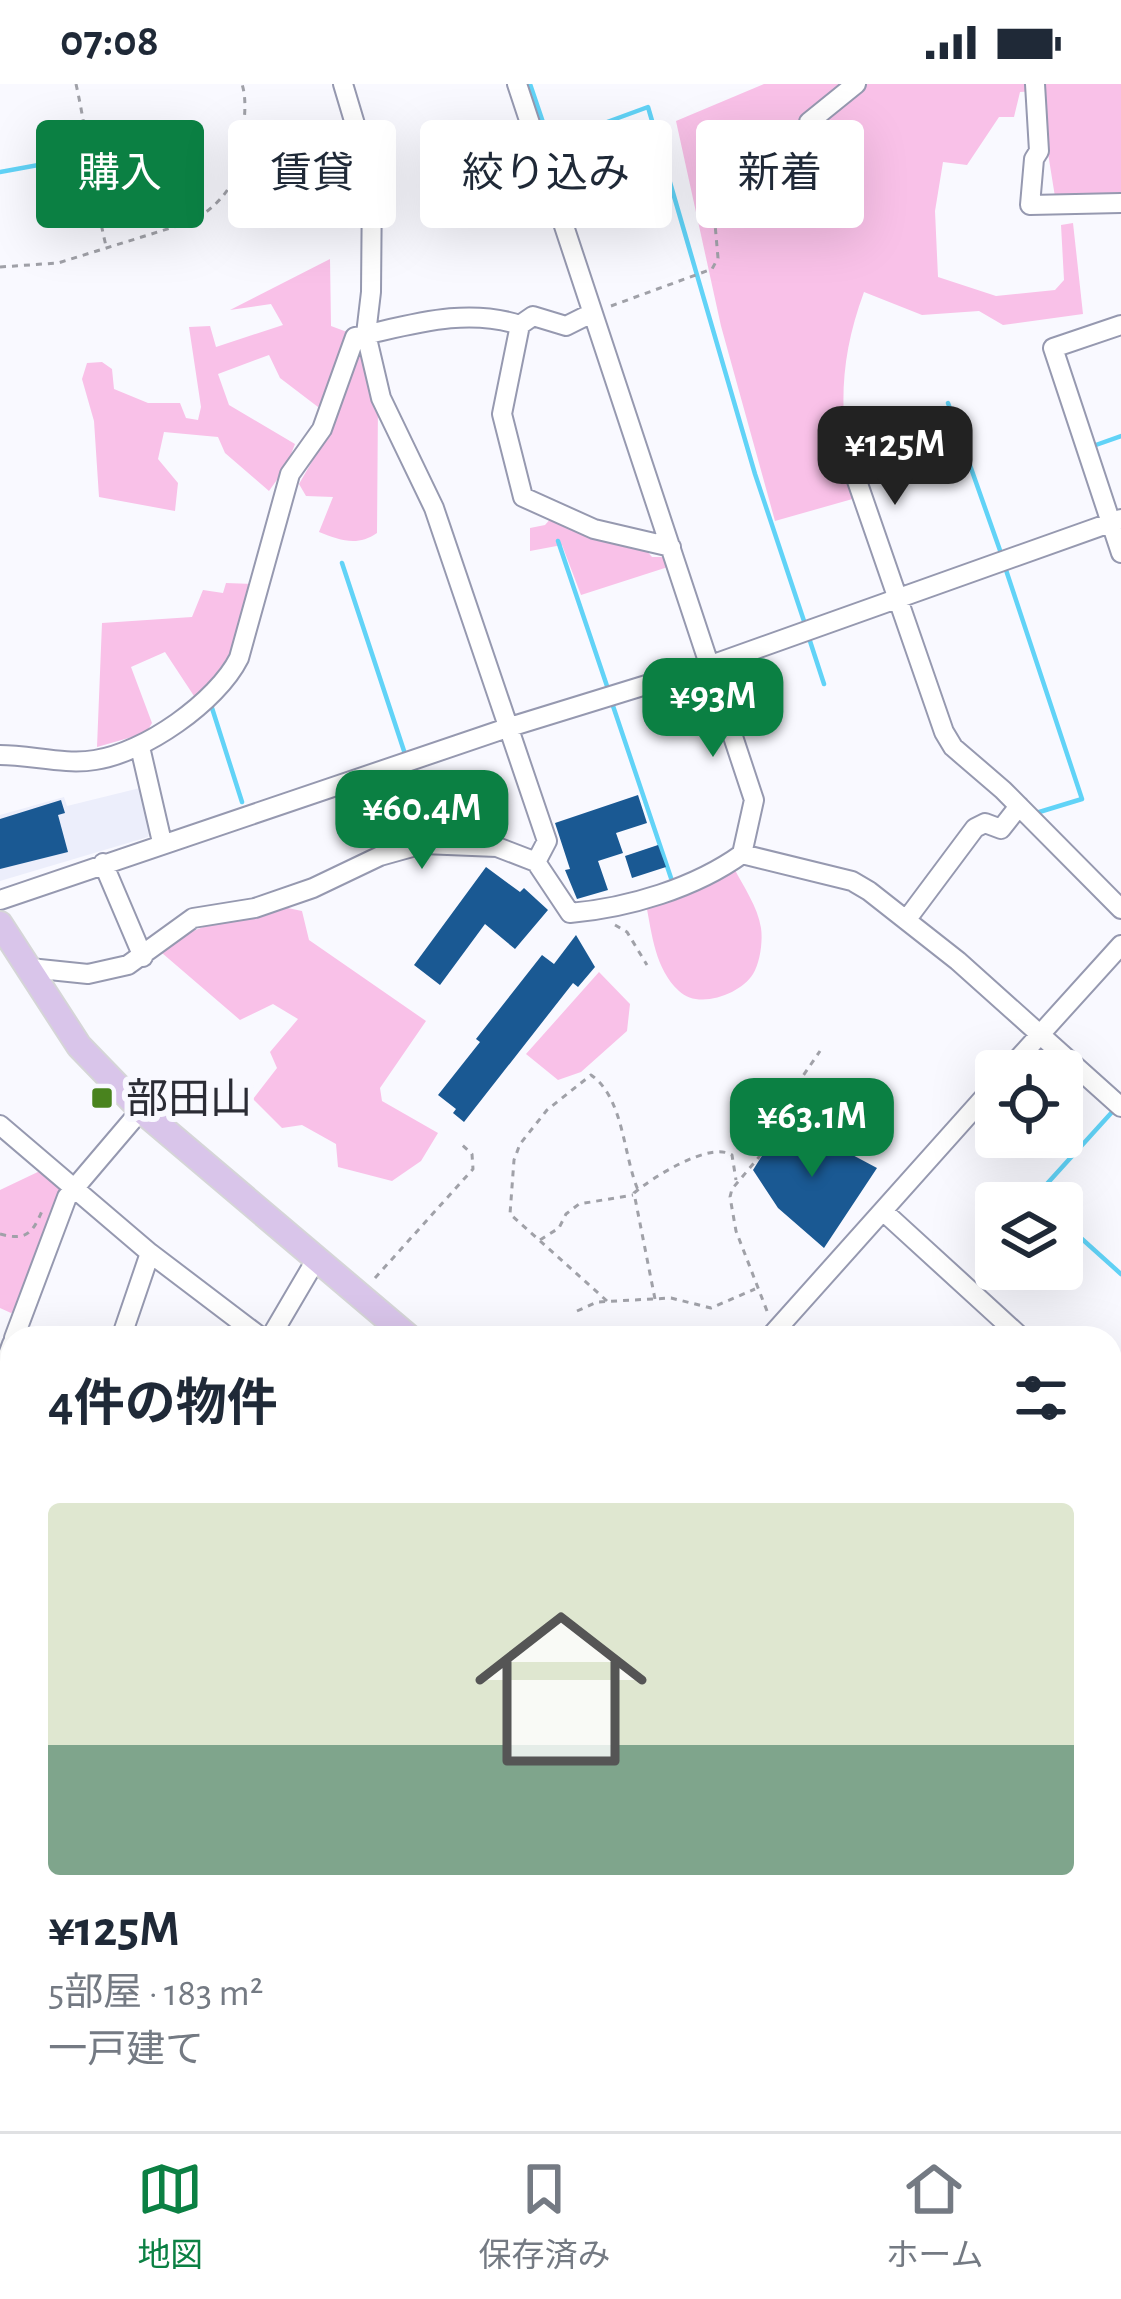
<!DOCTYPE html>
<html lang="ja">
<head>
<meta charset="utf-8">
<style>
  body { margin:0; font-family:"Alegreya Sans","Noto Sans JP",sans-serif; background:#f2f2f3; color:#1f2937; height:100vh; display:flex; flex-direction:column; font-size:45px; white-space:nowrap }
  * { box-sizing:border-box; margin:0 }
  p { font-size:39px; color:#747a83 }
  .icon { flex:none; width:66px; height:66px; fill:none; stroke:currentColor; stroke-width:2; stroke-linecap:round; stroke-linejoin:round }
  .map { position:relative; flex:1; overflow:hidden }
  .sheet { position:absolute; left:0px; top:1242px; width:1122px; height:807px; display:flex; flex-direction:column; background:#fff; border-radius:36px 36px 0 0; box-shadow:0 12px 48px #0002 }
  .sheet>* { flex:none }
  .hud { position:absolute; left:36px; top:36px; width:1050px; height:108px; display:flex; gap:24px }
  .tools { position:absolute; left:975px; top:966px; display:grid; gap:24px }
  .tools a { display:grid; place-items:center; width:108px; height:108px; border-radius:12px; background:#fff; box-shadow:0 12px 48px #0002; font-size:60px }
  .price { position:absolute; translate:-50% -102px; padding:0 27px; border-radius:24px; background:#0b8043; color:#fff; font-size:39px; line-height:78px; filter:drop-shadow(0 3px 6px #0008) }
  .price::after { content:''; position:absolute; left:50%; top:72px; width:36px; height:27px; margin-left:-18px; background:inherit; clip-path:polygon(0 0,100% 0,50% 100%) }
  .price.active { background:#222; color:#fff }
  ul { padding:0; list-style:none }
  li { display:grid; align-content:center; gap:24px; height:636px; padding:0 48px }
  li span { display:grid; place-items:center; height:372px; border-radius:12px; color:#555 }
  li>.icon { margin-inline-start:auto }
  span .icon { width:216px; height:216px; fill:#fffc; stroke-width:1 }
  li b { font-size:51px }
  h2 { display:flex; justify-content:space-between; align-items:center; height:144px; padding:0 48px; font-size:51px }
  .pill { padding:0 42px; border-radius:12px; background:#fff; box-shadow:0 12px 48px #0002; font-size:42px; line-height:108px }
  .pill.active { background:#0b8043; color:#fff }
  .status { display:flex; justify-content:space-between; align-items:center; height:84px; padding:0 60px; background:#fff; direction:ltr }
  .status svg { height:33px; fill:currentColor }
  .tabs { display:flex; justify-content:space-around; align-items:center; height:168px; border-top:3px solid #e0e1e3; background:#fff; font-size:33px; color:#747a83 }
  .tabs a { display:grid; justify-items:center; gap:6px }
  .tabs .active { color:#0b8043 }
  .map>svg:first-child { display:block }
</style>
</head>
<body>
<div class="status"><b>07:08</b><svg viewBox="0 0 49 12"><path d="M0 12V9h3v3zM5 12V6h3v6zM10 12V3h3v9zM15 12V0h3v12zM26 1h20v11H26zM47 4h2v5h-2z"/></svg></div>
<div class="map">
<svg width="1121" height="2047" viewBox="0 0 1121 2047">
  <rect width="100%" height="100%" fill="#f9f9ff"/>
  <path fill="#eceefb" d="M140 704 151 741 148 753 0 797V731L64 713 67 722Z"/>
  <path fill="#f9c1e8" d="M764 0H1121V112L1056 119 1038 7 1020 8 1014 33H999L967 81 943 78 935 127 938 193 996 212 1055 206 1064 196 1061 141 1073 139 1083 230 1003 241 979 227 922 231 864 208C837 281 839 338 856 414L775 437 721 242 676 37Z
    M330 175 331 242 347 248 328 311 318 323 280 294 269 271 218 290 229 321 295 360 286 383 269 407 225 369 218 353 164 348 158 375 178 399 175 427 99 413 94 337 82 295 87 279 102 278 112 285 114 305 148 319H180L186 334 198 336 201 323 189 243 210 242 216 263 283 241 271 220 230 226Z
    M366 270 378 319 377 449C357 463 340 456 319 448L333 413 306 412 299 400 329 348 356 271Z
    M552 433 646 466 652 473H666L671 482 581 511 562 461 530 467V444L545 441Z
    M226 499 253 500C239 550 234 577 194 612L165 568 131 583 152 639 146 649 97 663 102 539 192 533 203 506 223 509Z
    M734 784C743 802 758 823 761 844 763 857 760 879 753 890 741 910 698 926 679 907 655 885 652 850 646 820Z
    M283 823 302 827 309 856 426 937 380 1004 382 1017 438 1049 421 1077 392 1097 338 1083 336 1060 302 1041 282 1044 253 1015 277 984 270 968 298 935 273 920 240 936 162 869C201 831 235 841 283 823Z
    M599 888 630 920 627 947 581 988 558 996 526 970Z
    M42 1086 61 1103V1110L19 1225 11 1229 0 1224V1106Z
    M1110 1392 1121 1394V1481L1110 1498Z
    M12 1670V1935C9 1875 0 1718 12 1670Z
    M407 2037H856L855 2047H448Z"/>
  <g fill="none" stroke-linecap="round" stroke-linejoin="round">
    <path stroke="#61d3f7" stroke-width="4.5" d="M530 0 550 59 648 23 755 390 806 543
      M0 88 82 73
      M948 319 1002 472
      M1093 362 1121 352
      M558 457 608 605
      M342 479 406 673
      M1005 483 1082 715 1036 729 1039 731
      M809 554 824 600
      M611 616 671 794
      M212 624 242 718
      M410 684 428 738
      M1041 1119 1035 1113 1113 1027
      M1062 1137 1121 1190
      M1110 1480 1121 1464"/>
  </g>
  <path fill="#1a5993" d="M638 711 647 739 616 749 623 769 598 777 608 806 577 815 565 786 570 785 555 739Z
    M61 716 65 729 58 731 68 768 0 785V735Z
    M658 761 666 783 632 794 625 772Z
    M486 783 520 808 524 804 548 826 515 865 485 840 440 901 414 881Z
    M576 851 595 883 578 903 573 899 464 1038 453 1029 456 1025 438 1011 480 958 476 955 542 871 554 880Z
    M785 1035 877 1084 824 1164 778 1124 753 1086Z"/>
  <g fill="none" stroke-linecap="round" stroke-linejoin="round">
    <g stroke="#9699b0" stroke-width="22">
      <path id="minor" d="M343 0 372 97 371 208 366 250 381 314 434 424 547 757 536 778
        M1035 0 1039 67 1034 75 1030 121 1121 119
        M809 38 856 0
        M520 241 502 330 523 413 594 445 671 463
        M1121 241 1053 264 1121 469
        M845 344 847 368 944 648 953 663 1003 706 1121 825
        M140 663 162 758
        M0 671C31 671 64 681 95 676 144 669 217 618 239 574L290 390 322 345 355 253C411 241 464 223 520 241L533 232 566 242 592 229
        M742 770 852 797 869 807 958 877 1121 1023
        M103 779 143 873
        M0 816 510 643 711 581 1121 435
        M907 835 975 744 985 739 1001 745 1019 722
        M30 884 88 890 128 881 193 834 255 824 313 804 380 772 423 760 497 763 536 778 570 829C628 824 695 804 742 770L754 716 517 0
        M1007 987 1121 861
        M0 1041 150 1169 262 1254
        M883 1127 1022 1254
        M14 1254 67 1113 141 1026
        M121 1254 150 1169
        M270 1254 317 1174
        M769 1254 996 1000
        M0 1293 12 1260
        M1110 1335 1121 1345
        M0 1342 12 1346
        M1110 1510 1121 1493
        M1110 1570 1121 1566
        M0 1676 12 1639
        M0 1961 5 2022 12 2029
        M1110 1984 1115 1999 1110 2002
        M20 2037 30 2047
        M145 2037 156 2047
        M876 2037 906 2047
        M70 2047 78 2037
        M260 2047 269 2037
        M1016 2047 1037 2037"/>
    </g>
    <g stroke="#d5d5d7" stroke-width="28">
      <path id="major" d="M0 840 79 962 141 1026 410 1254
        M966 2037 971 2047"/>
    </g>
    <path stroke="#a0a1a8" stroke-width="3" stroke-dasharray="6 6" stroke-linecap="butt" d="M76 0C88 54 93 108 106 162
      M0 183 58 179 190 138C231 116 244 85 244 40 245 26 246 13 242 0
      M611 222 712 185 718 174 715 140
      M615 841 627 848 647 881
      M0 1150C26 1157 32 1150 42 1127
      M540 1156 559 1144 566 1130 579 1120 633 1111
      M375 1194 473 1085 472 1070 460 1059
      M655 1215 634 1109C653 1093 710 1057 732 1071L736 1096
      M607 1217 510 1130 514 1076 520 1060 547 1026 591 991C624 1014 623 1071 638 1106
      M577 1227 597 1218 671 1214 711 1224 755 1205
      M767 1227 736 1147 730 1113 732 1105 759 1073 794 1005 820 967
      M12 1715 5 1748 12 1772
      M8 1833 12 1832"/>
    <use href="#minor" stroke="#fff" stroke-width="18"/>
    <use href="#major" stroke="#d9c5ea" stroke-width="24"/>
  </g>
  <rect fill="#49831e" stroke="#f9f9ff" stroke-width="4.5" x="90" y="1002" width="24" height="24" rx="6"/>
  <g text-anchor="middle" stroke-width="12" stroke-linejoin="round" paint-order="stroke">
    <g font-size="42" fill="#2b2c35" stroke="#f9f9ff" text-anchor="start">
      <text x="126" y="1029">部田山</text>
    </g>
  </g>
</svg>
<div class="tools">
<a><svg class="icon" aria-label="locate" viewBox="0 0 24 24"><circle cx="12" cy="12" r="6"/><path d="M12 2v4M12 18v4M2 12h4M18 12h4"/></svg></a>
<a><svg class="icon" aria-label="layers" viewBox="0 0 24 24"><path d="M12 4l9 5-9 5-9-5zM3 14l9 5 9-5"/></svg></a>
</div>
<b class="price active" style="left:895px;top:424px">¥125M</b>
<b class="price" style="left:713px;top:676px">¥93M</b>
<b class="price" style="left:422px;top:788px">¥60.4M</b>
<b class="price" style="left:812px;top:1096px">¥63.1M</b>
<div class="hud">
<a class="pill active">購入</a>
<a class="pill">賃貸</a>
<a class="pill">絞り込み</a>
<a class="pill">新着</a>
</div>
<section class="sheet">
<h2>4件の物件<svg class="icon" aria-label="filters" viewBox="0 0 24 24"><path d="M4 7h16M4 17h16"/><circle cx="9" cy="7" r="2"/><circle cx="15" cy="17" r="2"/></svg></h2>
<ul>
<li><span style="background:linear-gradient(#dfe7d0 65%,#7fa58c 0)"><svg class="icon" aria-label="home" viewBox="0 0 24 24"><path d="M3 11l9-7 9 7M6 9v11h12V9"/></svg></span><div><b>¥125M</b><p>5部屋 · 183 m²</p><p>一戸建て</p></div></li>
</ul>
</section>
</div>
<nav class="tabs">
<a class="active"><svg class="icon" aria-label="map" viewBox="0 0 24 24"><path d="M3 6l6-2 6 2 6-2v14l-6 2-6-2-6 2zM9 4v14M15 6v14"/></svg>地図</a>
<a><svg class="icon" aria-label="saved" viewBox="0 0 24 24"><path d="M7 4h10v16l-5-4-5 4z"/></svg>保存済み</a>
<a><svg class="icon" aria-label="home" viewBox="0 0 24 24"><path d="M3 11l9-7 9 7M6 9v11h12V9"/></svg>ホーム</a>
</nav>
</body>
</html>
